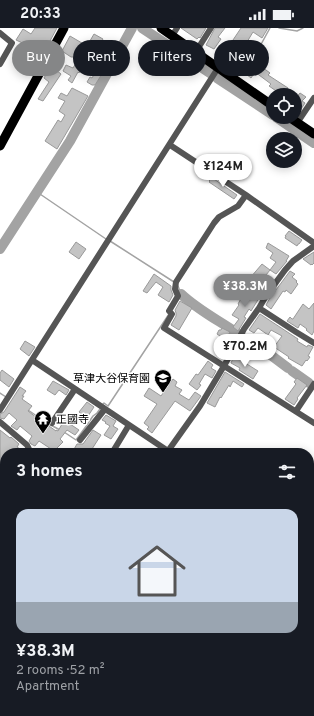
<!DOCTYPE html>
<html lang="en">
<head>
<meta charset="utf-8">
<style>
  body { margin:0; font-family:Overpass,"Noto Sans JP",sans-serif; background:#20242c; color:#f1f3f6; height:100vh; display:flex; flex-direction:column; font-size:15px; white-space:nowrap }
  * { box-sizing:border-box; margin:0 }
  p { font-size:13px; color:#9ea1a6 }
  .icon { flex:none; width:22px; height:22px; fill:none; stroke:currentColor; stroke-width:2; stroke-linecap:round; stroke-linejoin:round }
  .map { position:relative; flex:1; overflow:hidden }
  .panel { position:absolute; left:0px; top:420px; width:314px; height:268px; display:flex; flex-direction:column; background:#171b24; border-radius:16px 16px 0 0; box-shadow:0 2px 10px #0003 }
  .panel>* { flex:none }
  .top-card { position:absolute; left:12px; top:12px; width:290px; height:36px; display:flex; gap:8px }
  .controls { position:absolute; left:266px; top:60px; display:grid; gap:8px }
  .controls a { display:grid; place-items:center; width:36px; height:36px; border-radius:50%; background:#171b24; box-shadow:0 2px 10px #0003; font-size:20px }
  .price { position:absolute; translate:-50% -34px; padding:0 9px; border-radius:14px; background:#fff; color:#222; font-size:13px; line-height:26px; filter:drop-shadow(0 1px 2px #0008) }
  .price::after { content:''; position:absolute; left:50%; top:24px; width:12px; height:9px; margin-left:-6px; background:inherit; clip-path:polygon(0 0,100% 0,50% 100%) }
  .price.on { background:#858687; color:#fff }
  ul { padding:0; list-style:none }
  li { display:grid; align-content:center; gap:8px; height:212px; padding:0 16px }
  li+li { border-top:1px solid #363941 }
  li span { display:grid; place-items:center; height:124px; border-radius:12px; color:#555 }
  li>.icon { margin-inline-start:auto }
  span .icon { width:72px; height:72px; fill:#fffc; stroke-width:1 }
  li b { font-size:17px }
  h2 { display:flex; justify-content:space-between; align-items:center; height:48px; padding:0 16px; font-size:17px }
  .tag { padding:0 14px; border-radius:18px; background:#171b24; box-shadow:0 2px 10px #0003; font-size:14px; line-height:36px }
  .tag.on { background:#858687; color:#fff }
  .status { display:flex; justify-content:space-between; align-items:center; height:28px; padding:0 20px; background:#171b24; direction:ltr }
  .status svg { height:11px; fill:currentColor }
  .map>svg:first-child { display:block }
</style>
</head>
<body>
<div class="status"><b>20:33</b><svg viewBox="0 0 49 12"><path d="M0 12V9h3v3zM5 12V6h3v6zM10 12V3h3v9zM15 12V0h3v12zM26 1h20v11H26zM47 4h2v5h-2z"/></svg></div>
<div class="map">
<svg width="314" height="688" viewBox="0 0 314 688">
  <rect width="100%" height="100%" fill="#fff"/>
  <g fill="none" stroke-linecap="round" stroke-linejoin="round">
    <path stroke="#a3a3a3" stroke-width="1.5" d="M279 0 297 3 303 0
      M243 45 259 20 270 0
      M37 164 106 211
      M110 213 174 254
      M178 258 181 266V267
      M0 365 6 369
      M102 377 104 375 108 378 169 286
      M28 382 47 395 60 402
      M64 404 76 412 87 397 93 388 97 385 100 381
      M0 500 5 494
      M309 630 314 633
      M107 688 111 683"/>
    <path stroke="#a3a3a3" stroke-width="10" d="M142 0 210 45
      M217 50 273 87
      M276 89 314 115
      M0 221 70 113 132 0
      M181 266C198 282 218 292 237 305
      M243 310 268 325 288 340
      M292 343 309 355"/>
  </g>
  <path fill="#c4c4c4" stroke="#999" d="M35 0H57L44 24H42L16 12 23 1 31 6Z
    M181 0H206L200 10 199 9 197 11Z
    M215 0H225L218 9 221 11 214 21 206 17Z
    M241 0H268L262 10 253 4 244 19 233 12Z
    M94 6 103 11 99 18 97 17 92 25 93 26 83 41 82 40 79 45 78 44 72 55 68 52 71 48 63 43 66 37 73 40 80 29H71L62 23 70 8 87 18Z
    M104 25 112 30 95 57H92L87 54 90 49 92 50 101 35 103 32 100 31Z
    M257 28 264 32 262 36 264 37 262 39 270 45 268 47 288 60 287 63 288 64 286 67H282L269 58 271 56 255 44 251 50 246 46 252 37V34Z
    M51 38 61 46 43 73 38 71 49 54 44 50Z
    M72 60 88 68 57 121 45 113 58 92 61 94 65 87 59 83 65 73 58 70 61 65 67 68Z
    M300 65 306 69 302 73 305 75 299 84 295 81V71Z
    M211 149 237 167 234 171 209 154 210 153 209 152Z
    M289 203 302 212 299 216H298L297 218 285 210 286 208H285Z
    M76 214 86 221 79 231 69 224Z
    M268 215 289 228 286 233H287L276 246 270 242 276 234 270 230 273 225 266 220Z
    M314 224V235L312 237 311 236V237L303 231Z
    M262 236 270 242 262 252 260 250 257 254 256 253 255 254 250 250Z
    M290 243 295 246 292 249 297 253 296 254 298 256 291 266 286 262 285 264 283 263 271 281 266 277 270 270Z
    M154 246 171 258V262L173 267 169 274 158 267 163 259 156 254 147 265 143 263Z
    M254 262 261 267 251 283 249 281 244 289 246 290 238 303 233 299 239 291 232 287 239 277 238 276 243 267 249 270Z
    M180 273 192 280 179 302 171 297 176 288V285L175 282Z
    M314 275V303L312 307 306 302 307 301 300 296 298 300 287 293 290 289 292 291H293L303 276 309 281Z
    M260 286 298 311 297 313 307 319 308 317 313 319 308 328 310 329 307 333 306 332 302 338 288 330 289 329 274 319 282 308 271 302 268 307 258 300 254 305 249 302Z
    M222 300 230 304 226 311 229 313 227 317 230 318 225 327 222 326 223 324 216 320 217 318 215 317 220 308 217 306 219 302H221Z
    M25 313 35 319 29 328 20 321Z
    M234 328 258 343 253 351 239 342 240 340 231 335Z
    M208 333 213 337 211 340 216 343 212 350 205 346 199 356 201 357 197 362 189 356 196 346 198 347Z
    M2 342 14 351 9 359 0 352V345Z
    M225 344 244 356 242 359 233 353 230 359 229 357 221 370 220 369 215 379 207 375Z
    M297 350 307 357 297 370 298 371 294 377 285 371 296 356 294 354Z
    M173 351 177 354 175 358 182 362 179 366 189 372 195 364 201 368 190 383 175 373 152 405 147 401 149 399 144 395 157 376 144 368 149 360 161 368Z
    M53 353 69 362 66 367 59 362 55 367 47 362Z
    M20 359 26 363 22 368H24L22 371 32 378 28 383 42 394 47 387 50 390 47 396 49 398 56 403V402L58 403 65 391 71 394 70 396 79 402 75 407 67 402 60 411 63 414 54 423 39 413 35 418 31 416 29 413 32 408 20 398 17 402 11 398 17 392 9 385 4 391 0 390V386L4 384Z
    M87 374 94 379 88 388 84 385 83 387 79 384Z
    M106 387 116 393 113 398 118 401 111 411 104 407 110 398 105 395 106 394 102 392Z
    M0 402 10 410 11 409 19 416 17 419 26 425H5V429L0 435Z
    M93 402 101 407 92 421 98 425H77L73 423 77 416H83Z
    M5 528V558L0 556V531H2Z"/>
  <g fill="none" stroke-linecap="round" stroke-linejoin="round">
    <path stroke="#555" stroke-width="6" d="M0 5 12 15 0 36
      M172 8 177 0
      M195 25 211 0
      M297 95 314 70
      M170 117 246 167 314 215
      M246 167 238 178 219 189 214 195 176 254 175 261 178 268 169 283 172 286 164 300 314 395
      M259 280 296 304 314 315
      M32 332 171 425
      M0 382 218 40
      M296 383 314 356
      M0 394 27 417 31 425
      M52 395 75 361
      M80 412 105 381
      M168 423 200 378 224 338 244 301 259 280 266 268 285 242 293 233 314 218
      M112 425 129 397
      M0 474 5 477
      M0 527 5 520
      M0 560 5 563
      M183 683 191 688"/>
    <path stroke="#222" stroke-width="8" d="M309 538 314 530
      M211 688 214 683"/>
    <path stroke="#000" stroke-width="9" d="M161 0 273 78
      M289 89 314 106
      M0 118 64 0"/>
  </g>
  <defs>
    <g id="school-pin" transform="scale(0.9)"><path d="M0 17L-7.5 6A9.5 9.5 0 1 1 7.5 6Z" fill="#000" stroke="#fff"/><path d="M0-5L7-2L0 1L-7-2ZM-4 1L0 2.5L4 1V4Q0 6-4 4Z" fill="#fff"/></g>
    <g id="temple-pin" transform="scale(0.9)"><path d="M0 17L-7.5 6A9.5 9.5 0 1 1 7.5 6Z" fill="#000" stroke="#fff"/><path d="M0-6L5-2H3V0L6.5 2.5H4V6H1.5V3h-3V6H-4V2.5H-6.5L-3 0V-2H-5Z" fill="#fff"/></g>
  </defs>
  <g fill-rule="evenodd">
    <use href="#school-pin" x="163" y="350"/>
    <use href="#temple-pin" x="43" y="391"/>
  </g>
  <g text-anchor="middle" stroke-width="3" stroke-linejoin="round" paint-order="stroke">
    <g font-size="11" fill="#000" stroke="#fff" text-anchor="end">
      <text x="150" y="354">草津大谷保育園</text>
      <text x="56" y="395" text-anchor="start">正國寺</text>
    </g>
  </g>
</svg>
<div class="controls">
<a><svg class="icon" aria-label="locate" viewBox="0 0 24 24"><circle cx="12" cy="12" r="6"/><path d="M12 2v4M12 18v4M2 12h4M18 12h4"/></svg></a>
<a><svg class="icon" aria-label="layers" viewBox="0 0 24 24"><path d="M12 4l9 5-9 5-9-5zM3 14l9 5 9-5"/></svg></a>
</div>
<b class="price" style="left:223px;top:160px">¥124M</b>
<b class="price on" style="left:245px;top:280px">¥38.3M</b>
<b class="price" style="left:245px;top:340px">¥70.2M</b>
<div class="top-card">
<a class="tag on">Buy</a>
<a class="tag">Rent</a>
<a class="tag">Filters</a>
<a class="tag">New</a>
</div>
<section class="panel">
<h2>3 homes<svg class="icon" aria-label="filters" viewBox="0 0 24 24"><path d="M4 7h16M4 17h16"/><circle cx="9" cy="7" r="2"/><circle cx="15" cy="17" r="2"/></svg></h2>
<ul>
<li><span style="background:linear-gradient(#c9d6e8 75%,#9aa5b1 0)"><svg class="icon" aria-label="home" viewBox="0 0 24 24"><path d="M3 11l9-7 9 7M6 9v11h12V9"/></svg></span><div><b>¥38.3M</b><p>2 rooms · 52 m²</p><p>Apartment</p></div></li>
</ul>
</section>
</div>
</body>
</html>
